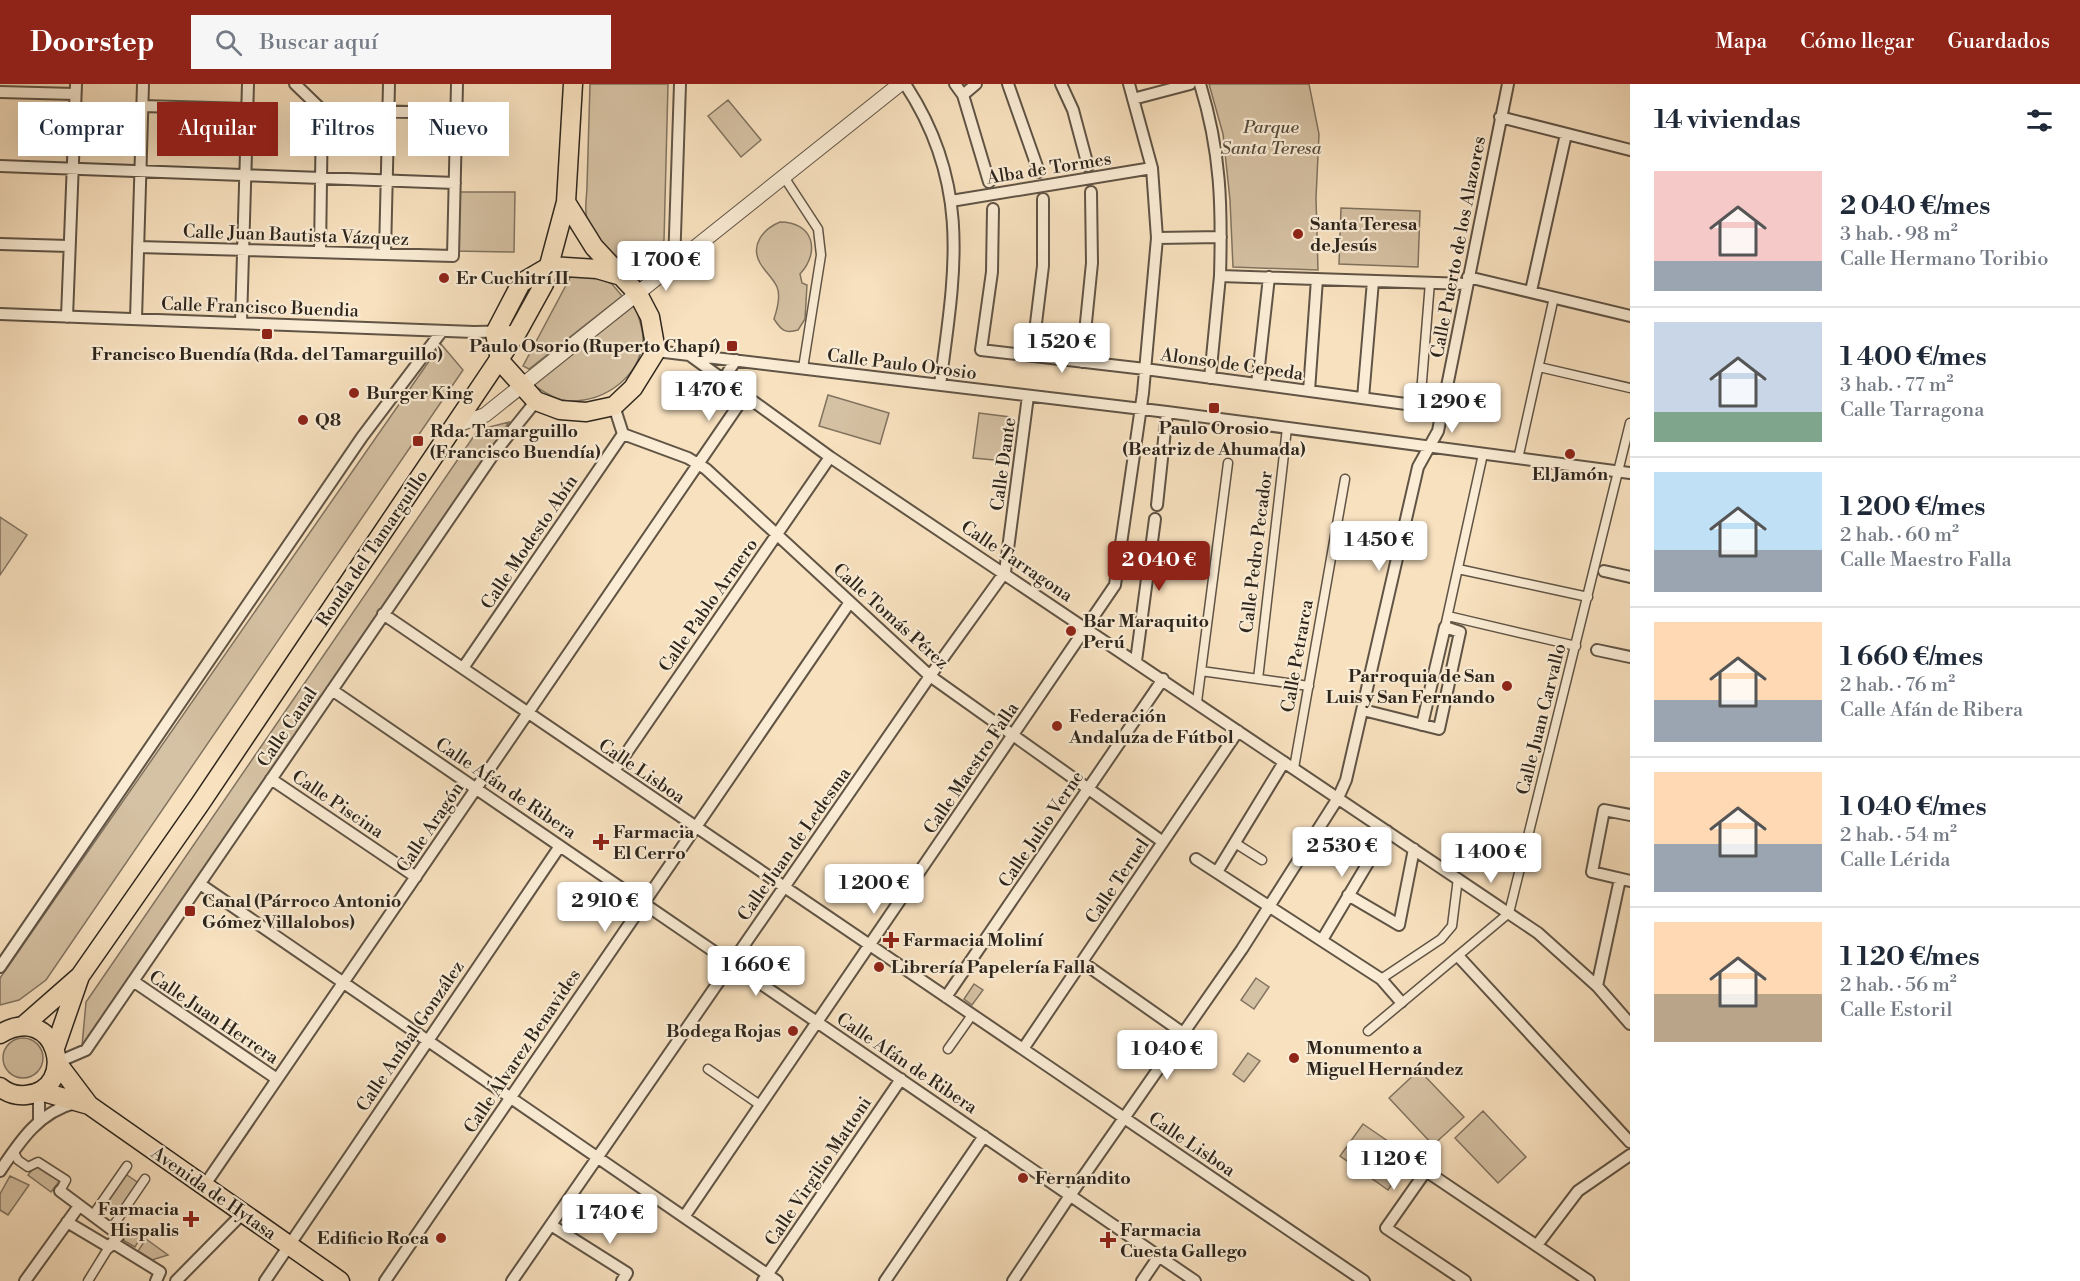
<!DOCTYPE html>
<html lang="es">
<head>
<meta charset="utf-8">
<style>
  body { margin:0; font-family:"Libre Bodoni",serif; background:#f6f6f7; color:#1f2937; height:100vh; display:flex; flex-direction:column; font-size:22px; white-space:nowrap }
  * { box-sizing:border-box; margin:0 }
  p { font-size:20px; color:#747a83 }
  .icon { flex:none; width:33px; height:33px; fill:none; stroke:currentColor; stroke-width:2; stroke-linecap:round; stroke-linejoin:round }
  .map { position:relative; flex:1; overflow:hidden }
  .drawer { display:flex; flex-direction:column; background:#fff; width:450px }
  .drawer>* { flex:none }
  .banner { position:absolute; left:18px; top:18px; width:570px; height:54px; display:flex; gap:12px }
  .price { position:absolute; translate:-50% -51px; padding:0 14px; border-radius:6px; background:#fff; color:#222; font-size:20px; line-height:39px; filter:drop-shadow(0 2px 3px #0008) }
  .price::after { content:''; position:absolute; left:50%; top:36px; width:18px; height:14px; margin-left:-9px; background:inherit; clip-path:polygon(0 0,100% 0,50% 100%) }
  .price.current { background:#8f2418; color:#fff }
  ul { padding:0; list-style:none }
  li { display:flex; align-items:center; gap:18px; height:150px; padding:0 24px }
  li+li { border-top:2px solid #e0e1e3 }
  li span { display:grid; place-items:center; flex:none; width:168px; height:120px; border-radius:0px; color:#555 }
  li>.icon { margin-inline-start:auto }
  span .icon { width:72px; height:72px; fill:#fffc; stroke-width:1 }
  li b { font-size:26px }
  h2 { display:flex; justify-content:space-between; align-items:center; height:72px; padding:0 24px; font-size:26px }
  .pill { padding:0 21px; border-radius:0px; background:#fff; box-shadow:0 6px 24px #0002; font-size:21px; line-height:54px }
  .pill.current { background:#8f2418; color:#fff }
  header { display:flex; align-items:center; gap:36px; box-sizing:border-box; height:84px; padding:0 30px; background:#8f2418; color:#fff }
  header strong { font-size:28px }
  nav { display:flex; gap:33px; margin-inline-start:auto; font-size:21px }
  .search { width:420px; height:54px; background:#f6f6f7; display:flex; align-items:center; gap:15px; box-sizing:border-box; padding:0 21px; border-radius:0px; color:#747a83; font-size:22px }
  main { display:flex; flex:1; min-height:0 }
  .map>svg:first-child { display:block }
</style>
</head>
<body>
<header>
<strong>Doorstep</strong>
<div class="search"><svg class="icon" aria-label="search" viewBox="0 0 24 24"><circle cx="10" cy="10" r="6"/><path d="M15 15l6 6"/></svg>Buscar aquí</div>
<nav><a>Mapa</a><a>Cómo llegar</a><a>Guardados</a></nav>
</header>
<main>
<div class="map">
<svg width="1630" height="1197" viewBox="0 0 1630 1197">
  <rect width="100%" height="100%" fill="#f8e1bf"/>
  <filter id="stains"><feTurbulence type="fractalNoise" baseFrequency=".00333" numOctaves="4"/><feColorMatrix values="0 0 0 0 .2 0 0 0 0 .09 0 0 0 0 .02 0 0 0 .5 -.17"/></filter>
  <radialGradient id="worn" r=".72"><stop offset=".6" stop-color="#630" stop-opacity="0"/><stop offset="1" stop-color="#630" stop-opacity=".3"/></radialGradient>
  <path fill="#d5c1a3" stroke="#817360" stroke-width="1.5" d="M590 0H668L664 156C644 207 600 167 587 134 584 126 587 111 587 102 588 68 589 34 590 0Z
    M1209 0H1309L1319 50 1316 114 1318 186 1233 183 1230 116 1223 50Z
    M728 16 761 56 741 73 708 32Z
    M455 108H515L514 168 453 167Z
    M1341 124 1420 127 1418 183 1339 180Z
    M780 138C813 138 821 167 800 190L802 199 807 201 805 235 798 246C785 250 781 246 774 235 777 226 781 212 777 203 773 194 765 188 760 179 750 161 763 145 780 138Z
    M591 191 612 200 622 212 529 285 523 282 571 192Z
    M635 221C638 232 644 247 643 257 639 293 606 317 571 317 557 317 544 308 533 301Z
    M441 260 463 286 46 896 19 916 0 921V894Z
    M828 311 889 329 880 360 819 342Z
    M979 329 1010 333 1005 377 973 374Z
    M509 338 82 962 86 918 478 346Z
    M0 433 27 451 0 491Z
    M1256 894 1269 903 1254 925 1241 916Z
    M974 900 983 906 972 921 964 915Z
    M3 974a20 20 0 1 1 40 0a20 20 0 1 1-40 0Z
    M1248 969 1260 977 1244 998 1233 990Z
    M1419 986 1464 1033 1433 1061 1389 1014Z
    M1483 1027 1526 1073 1498 1099 1455 1054Z
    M1363 1040 1411 1073 1388 1106 1340 1072Z
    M37 1080 61 1095 51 1108 28 1091Z
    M124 1089 140 1100 120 1131 103 1118Z
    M10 1092 29 1101 8 1131 0 1126V1110Z
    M127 1145 141 1153 135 1163 121 1155Z
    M146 1155 168 1171 152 1176 138 1167Z"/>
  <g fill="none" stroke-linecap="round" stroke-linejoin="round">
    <g stroke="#605445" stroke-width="11">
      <path id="pedestrian" d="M784 93 818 145 821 171 803 284
        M1539 283 1630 304
        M1420 322 1430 198
        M1518 375 1554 213
        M1458 485 1588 513
        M1448 532 1576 562
        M1445 543 1483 370
        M1201 587 1309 602
        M1258 595 1287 344
        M1197 618 1228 379
        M1294 684 1345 395
        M1235 759 1262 776
        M1381 895 1441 855 1452 842 1458 794
        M1368 947 1509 829 1630 339
        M948 965 972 931
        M708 985 760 1021
        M13 1067 18 1076 28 1083 38 1078 66 1096 60 1107
        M93 1131 127 1082
        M111 1145 145 1095
        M88 1197 109 1163"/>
    </g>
    <g stroke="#605445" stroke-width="14">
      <path id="minor" d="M295 0 322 26
        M905 0C972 101 955 188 940 301
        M955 0 963 11 989 98
        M1008 0 1039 88
        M1061 0 1073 26 1088 82
        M1200 0C1221 68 1222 122 1220 192L1467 200
        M0 8 75 10
        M963 11 976 0
        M1133 15 1190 0
        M142 22 248 25
        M322 26 457 29
        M1500 33 1630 66
        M0 82 455 99
        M951 117 1152 84
        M993 125 992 188 981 266 1145 285 1443 325
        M1157 154 1221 153
        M0 160 69 162
        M138 163 453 172 457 0
        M320 168 322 26
        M385 169 389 0
        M674 181 680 0
        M1468 193 1630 232
        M1531 207 1566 50
        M0 230 474 248 518 247
        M67 233 76 0
        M136 235 143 0
        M241 238 248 0
        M656 267 1167 328 1630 389
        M688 270 830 373 1538 849 1597 902 1630 940
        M1032 272 1043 182V115
        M1082 278 1092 179 1091 108
        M1210 294 1220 192
        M727 300 728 288 736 276
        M1257 300 1269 193
        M1309 307 1317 195
        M1363 314 1373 197
        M614 322 623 350
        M623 350 688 374 706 385 930 592 1163 758
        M1157 421 1167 328
        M1604 487 1630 493
        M383 530 1364 1197
        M1597 566 1630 573
        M1136 577 1155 435
        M463 584 623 350
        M332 606 1195 1197
        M1363 626 1439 645 1460 548 1445 543 1422 641
        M614 687 830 373
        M271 695 416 793
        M1630 731 1604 726 1592 788 1630 797
        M1196 775 1381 895 1401 918
        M1217 788 1284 678
        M200 800 777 1197
        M1348 811 1399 841 1414 765
        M1322 856 1387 747
        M1459 873 1630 1058
        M1082 878 1183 949
        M0 883 362 353 442 247
        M133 897 277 995
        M1597 902 1620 795
        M946 913 1163 595
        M1023 965 1238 647
        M58 978 86 966 495 368 536 317
        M39 1008V1036
        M0 1087C20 1057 39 1028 75 1019
        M204 1102 744 313
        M60 1107 119 1151 109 1163 67 1138
        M684 1133 1115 501 1143 309 1157 154 1152 84 1129 0
        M551 1141 627 1189 622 1197
        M113 1159 160 1188 156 1197
        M1537 1161 1578 1107 1630 1071
        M25 1197 79 1122
        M176 1197 243 1129
        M265 1197 560 762
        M385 1197 850 518
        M512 1197 930 592 1005 488 1028 312
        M763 1197 901 995
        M885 1197 984 1052
        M1013 1197 1069 1113 1242 865 1338 714 1346 696 1418 383 1438 347 1508 0
        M1142 1197 1159 1172
        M1465 1197 1386 1144 1426 1087 1589 1197"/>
    </g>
    <g stroke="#605445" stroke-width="16">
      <path id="tertiary" d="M454 342 485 331 900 0"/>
    </g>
    <g stroke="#2d251c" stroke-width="21">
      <path id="primary" d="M566 118 594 163 638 210 650 233 656 267 633 304 614 322 586 328 560 326 536 317 500 277 495 249 521 199 550 182 597 185 618 191
        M23 942 80 892 200 720 518 247 544 200 566 118 573 0
        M0 950C57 916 80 1006 26 1011 16 1012 7 1009 0 1003
        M55 964 80 892
        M58 980 89 1021 340 1197
        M40 1007 89 1021"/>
    </g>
    <use href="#pedestrian" stroke="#faecd5" stroke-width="8"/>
    <use href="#minor" stroke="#faecd5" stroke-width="10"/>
    <use href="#tertiary" stroke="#faecd5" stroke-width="14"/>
    <use href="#primary" stroke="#f8e1bf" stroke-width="18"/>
  </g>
  <g fill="#8f2418" stroke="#faecd5" stroke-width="2">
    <circle cx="1298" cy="150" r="6"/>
    <circle cx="444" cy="194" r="6"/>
    <rect x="261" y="244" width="12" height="12" rx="3"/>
    <rect x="726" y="256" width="12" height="12" rx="3"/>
    <circle cx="354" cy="309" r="6"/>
    <rect x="1208" y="318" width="12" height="12" rx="3"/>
    <circle cx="303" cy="336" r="6"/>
    <rect x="412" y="351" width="12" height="12" rx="3"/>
    <circle cx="1570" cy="370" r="6"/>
    <circle cx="1071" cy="547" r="6"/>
    <circle cx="1507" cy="602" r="6"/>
    <circle cx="1057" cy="642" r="6"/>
    <path d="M598 749h6v6h6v6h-6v6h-6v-6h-6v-6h6z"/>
    <rect x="184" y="821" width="12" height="12" rx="3"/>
    <path d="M888 847h6v6h6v6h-6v6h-6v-6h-6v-6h6z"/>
    <circle cx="879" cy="883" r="6"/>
    <circle cx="793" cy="947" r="6"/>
    <circle cx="1294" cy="974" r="6"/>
    <circle cx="1023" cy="1094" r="6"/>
    <path d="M188 1126h6v6h6v6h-6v6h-6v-6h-6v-6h6z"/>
    <circle cx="441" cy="1154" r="6"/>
    <path d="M1105 1147h6v6h6v6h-6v6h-6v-6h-6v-6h6z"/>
  </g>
  <g text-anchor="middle" stroke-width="4.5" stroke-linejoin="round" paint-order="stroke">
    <g font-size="18" font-style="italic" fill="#574c3e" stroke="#faecd5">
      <text x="1271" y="49">Parque<tspan x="1271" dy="21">Santa Teresa</tspan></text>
    </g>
    <g font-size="18" fill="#2d251c" stroke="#faecd5">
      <text transform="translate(1049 84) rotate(-9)" y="6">Alba de Tormes</text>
      <text transform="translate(296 151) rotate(2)" y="6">Calle Juan Bautista Vázquez</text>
      <text transform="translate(1458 163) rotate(-79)" y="6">Calle Puerto de los Alazores</text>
      <text transform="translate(260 223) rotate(2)" y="6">Calle Francisco Buendia</text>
      <text transform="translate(902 280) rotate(7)" y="6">Calle Paulo Orosio</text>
      <text transform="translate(1232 280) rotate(8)" y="6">Alonso de Cepeda</text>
      <text transform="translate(1003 380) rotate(-82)" y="6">Calle Dante</text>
      <text transform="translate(529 458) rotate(-56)" y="6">Calle Modesto Abín</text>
      <text transform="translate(372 464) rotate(-56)" y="6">Ronda del Tamarguillo</text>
      <text transform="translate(1256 468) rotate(-83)" y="6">Calle Pedro Pecador</text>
      <text transform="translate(1017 477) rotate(34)" y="6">Calle Tarragona</text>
      <text transform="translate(708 521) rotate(-55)" y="6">Calle Pablo Armero</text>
      <text transform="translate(891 532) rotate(42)" y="6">Calle Tomás Pérez</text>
      <text transform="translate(1297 572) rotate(-80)" y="6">Calle Petrarca</text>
      <text transform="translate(1541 635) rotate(-76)" y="6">Calle Juan Carvallo</text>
      <text transform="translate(287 643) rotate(-56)" y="6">Calle Canal</text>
      <text transform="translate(971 684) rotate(-56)" y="6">Calle Maestro Falla</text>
      <text transform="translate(642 687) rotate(34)" y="6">Calle Lisboa</text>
      <text transform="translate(506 704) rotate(34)" y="6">Calle Afán de Ribera</text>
      <text transform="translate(338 720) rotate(34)" y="6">Calle Piscina</text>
      <text transform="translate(430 743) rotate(-56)" y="6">Calle Aragón</text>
      <text transform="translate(1041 745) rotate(-56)" y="6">Calle Julio Verne</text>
      <text transform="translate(794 760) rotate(-55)" y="6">Calle Juan de Ledesma</text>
      <text transform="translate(1117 797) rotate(-56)" y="6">Calle Teruel</text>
      <text transform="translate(214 933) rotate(34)" y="6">Calle Juan Herrera</text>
      <text transform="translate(410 952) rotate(-56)" y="6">Calle Aníbal González</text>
      <text transform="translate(522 967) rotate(-56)" y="6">Calle Álvarez Benavides</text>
      <text transform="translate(907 979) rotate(34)" y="6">Calle Afán de Ribera</text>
      <text transform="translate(1192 1060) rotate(34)" y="6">Calle Lisboa</text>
      <text transform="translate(818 1087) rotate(-56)" y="6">Calle Virgilio Mattoni</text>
      <text transform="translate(214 1109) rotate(35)" y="6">Avenida de Hytasa</text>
    </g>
    <g font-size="18" font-weight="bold" fill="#2d251c" stroke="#faecd5" text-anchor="start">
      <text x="1310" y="146">Santa Teresa<tspan x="1310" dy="21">de Jesús</tspan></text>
      <text x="456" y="200">Er Cuchitrí II</text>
      <text x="720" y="268" text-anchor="end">Paulo Osorio (Ruperto Chapí)</text>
      <text x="267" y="276" text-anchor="middle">Francisco Buendía (Rda. del Tamarguillo)</text>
      <text x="366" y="315">Burger King</text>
      <text x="315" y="342">Q8</text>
      <text x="1214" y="350" text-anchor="middle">Paulo Orosio<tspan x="1214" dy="21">(Beatriz de Ahumada)</tspan></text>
      <text x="430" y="353">Rda. Tamarguillo<tspan x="430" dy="21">(Francisco Buendía)</tspan></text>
      <text x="1570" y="396" text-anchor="middle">El Jamón</text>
      <text x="1083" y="543">Bar Maraquito<tspan x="1083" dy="21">Perú</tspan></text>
      <text x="1495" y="598" text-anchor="end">Parroquia de San<tspan x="1495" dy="21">Luis y San Fernando</tspan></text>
      <text x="1069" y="638">Federación<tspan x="1069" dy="21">Andaluza de Fútbol</tspan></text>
      <text x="613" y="754">Farmacia<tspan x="613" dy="21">El Cerro</tspan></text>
      <text x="202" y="823">Canal (Párroco Antonio<tspan x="202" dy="21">Gómez Villalobos)</tspan></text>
      <text x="903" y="862">Farmacia Moliní</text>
      <text x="891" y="889">Librería Papelería Falla</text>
      <text x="781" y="953" text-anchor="end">Bodega Rojas</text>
      <text x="1306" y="970">Monumento a<tspan x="1306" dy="21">Miguel Hernández</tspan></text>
      <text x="1035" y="1100">Fernandito</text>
      <text x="179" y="1131" text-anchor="end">Farmacia<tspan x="179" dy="21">Hispalis</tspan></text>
      <text x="1120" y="1152">Farmacia<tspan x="1120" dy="21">Cuesta Gallego</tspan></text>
      <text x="429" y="1160" text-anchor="end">Edificio Roca</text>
    </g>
  </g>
  <rect width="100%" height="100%" filter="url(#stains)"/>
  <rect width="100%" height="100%" fill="url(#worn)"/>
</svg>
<b class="price" style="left:666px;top:208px">1 700 €</b>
<b class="price" style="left:1062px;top:290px">1 520 €</b>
<b class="price" style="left:709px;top:338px">1 470 €</b>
<b class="price" style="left:1452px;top:350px">1 290 €</b>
<b class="price" style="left:1379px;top:488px">1 450 €</b>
<b class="price current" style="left:1159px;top:508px">2 040 €</b>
<b class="price" style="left:1342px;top:794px">2 530 €</b>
<b class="price" style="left:1491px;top:800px">1 400 €</b>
<b class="price" style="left:874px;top:831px">1 200 €</b>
<b class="price" style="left:605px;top:849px">2 910 €</b>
<b class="price" style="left:756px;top:913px">1 660 €</b>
<b class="price" style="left:1167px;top:997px">1 040 €</b>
<b class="price" style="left:1394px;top:1107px">1 120 €</b>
<b class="price" style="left:610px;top:1161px">1 740 €</b>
<div class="banner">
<a class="pill">Comprar</a>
<a class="pill current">Alquilar</a>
<a class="pill">Filtros</a>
<a class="pill">Nuevo</a>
</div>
</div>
<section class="drawer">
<h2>14 viviendas<svg class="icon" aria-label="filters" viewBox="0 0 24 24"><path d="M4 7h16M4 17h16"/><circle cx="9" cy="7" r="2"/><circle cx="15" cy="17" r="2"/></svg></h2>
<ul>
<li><span style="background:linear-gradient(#f6c9c9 75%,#9aa5b1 0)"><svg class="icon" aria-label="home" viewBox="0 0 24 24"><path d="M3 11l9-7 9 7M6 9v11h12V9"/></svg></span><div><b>2 040 €/mes</b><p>3 hab. · 98 m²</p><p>Calle Hermano Toribio</p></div></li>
<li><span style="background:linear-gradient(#c9d6e8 75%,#7fa58c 0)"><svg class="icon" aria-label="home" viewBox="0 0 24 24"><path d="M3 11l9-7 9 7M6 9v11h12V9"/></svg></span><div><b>1 400 €/mes</b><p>3 hab. · 77 m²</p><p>Calle Tarragona</p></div></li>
<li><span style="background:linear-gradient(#bfe0f5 65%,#9aa5b1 0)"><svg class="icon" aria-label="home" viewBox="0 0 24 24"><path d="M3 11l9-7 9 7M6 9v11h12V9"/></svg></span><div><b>1 200 €/mes</b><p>2 hab. · 60 m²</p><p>Calle Maestro Falla</p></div></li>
<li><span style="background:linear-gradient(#ffd9b3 65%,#9aa5b1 0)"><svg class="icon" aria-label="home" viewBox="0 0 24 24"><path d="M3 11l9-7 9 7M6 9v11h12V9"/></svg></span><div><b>1 660 €/mes</b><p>2 hab. · 76 m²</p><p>Calle Afán de Ribera</p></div></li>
<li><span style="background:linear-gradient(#ffd9b3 60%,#9aa5b1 0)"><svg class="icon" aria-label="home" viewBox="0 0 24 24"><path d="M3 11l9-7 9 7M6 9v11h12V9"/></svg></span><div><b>1 040 €/mes</b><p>2 hab. · 54 m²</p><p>Calle Lérida</p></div></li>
<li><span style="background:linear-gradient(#ffd9b3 60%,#b9a48a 0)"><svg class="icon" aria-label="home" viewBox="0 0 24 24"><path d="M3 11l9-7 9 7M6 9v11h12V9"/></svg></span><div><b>1 120 €/mes</b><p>2 hab. · 56 m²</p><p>Calle Estoril</p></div></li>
</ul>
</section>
</main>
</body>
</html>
